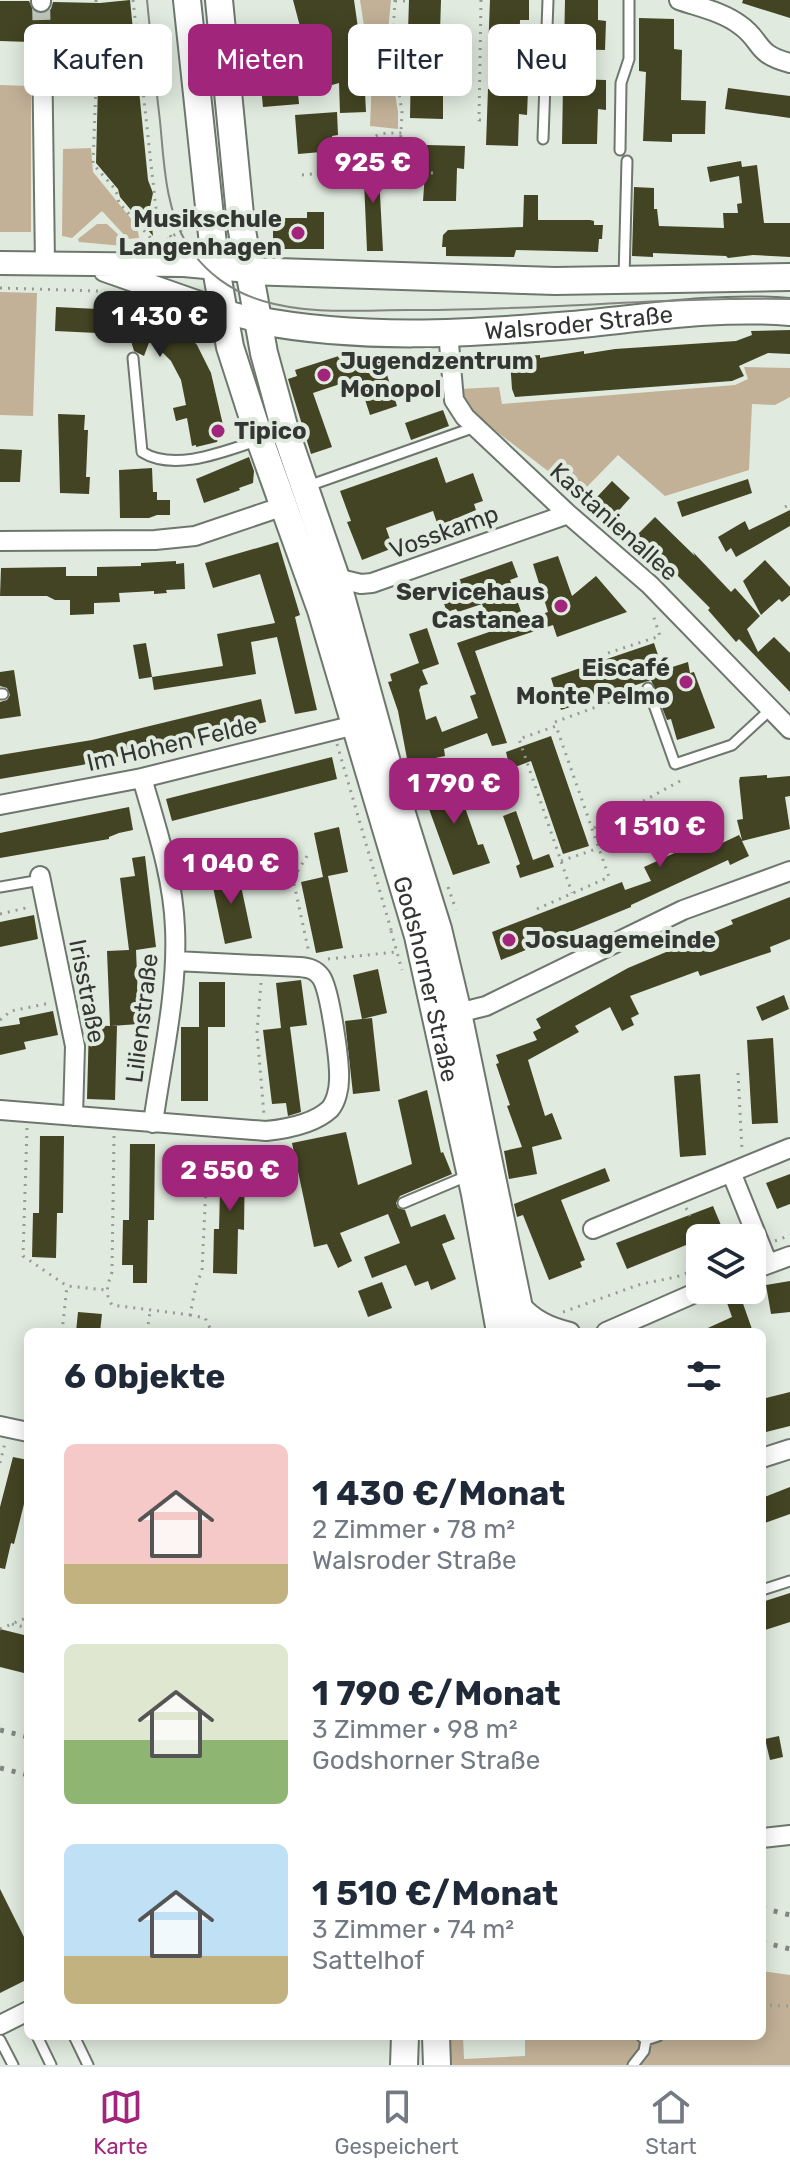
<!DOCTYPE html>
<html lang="de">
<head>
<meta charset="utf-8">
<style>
  body { margin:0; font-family:Rubik,sans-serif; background:#f2f2f3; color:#1f2937; height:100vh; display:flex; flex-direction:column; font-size:30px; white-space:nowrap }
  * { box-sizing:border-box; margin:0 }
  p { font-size:26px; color:#747a83 }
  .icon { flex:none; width:44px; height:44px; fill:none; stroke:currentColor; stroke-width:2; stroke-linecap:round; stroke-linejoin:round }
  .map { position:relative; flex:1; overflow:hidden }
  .sheet { position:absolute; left:24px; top:1328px; width:742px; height:712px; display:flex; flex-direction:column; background:#fff; border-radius:12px; box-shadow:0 4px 20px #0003 }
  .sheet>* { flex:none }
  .top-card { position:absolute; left:24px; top:24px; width:742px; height:72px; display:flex; gap:16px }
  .tools { position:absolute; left:686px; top:1224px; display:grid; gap:16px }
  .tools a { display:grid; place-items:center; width:80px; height:80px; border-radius:12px; background:#fff; box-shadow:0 4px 20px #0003; font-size:40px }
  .price { position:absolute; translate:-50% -68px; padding:0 18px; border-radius:16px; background:#a1257a; color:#fff; font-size:26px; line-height:52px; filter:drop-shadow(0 2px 4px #0008) }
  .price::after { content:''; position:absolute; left:50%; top:48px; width:24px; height:18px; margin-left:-12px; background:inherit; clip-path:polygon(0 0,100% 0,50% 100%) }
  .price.active { background:#222; color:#fff }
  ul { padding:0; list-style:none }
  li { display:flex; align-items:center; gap:24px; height:200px; padding:0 40px }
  li span { display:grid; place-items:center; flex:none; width:224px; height:160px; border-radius:12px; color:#555 }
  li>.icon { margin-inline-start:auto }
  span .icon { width:96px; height:96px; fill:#fffc; stroke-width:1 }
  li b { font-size:34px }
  h2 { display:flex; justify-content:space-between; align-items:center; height:96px; padding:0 40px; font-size:34px }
  .tag { padding:0 28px; border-radius:12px; background:#fff; box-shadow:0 4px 20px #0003; font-size:28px; line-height:72px }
  .tag.active { background:#a1257a; color:#fff }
  .tabs { display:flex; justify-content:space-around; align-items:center; height:112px; border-top:2px solid #e0e1e3; background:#fff; font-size:22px; color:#747a83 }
  .tabs a { display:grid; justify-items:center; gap:4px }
  .tabs .active { color:#a1257a }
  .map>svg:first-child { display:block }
</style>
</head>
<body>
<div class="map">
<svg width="790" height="2065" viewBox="0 0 790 2065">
  <rect width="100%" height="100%" fill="#e0eade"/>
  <path fill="#c2b197" d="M360 0H391L387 42 398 112V129L370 126 372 79Z
    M0 85 31 86V232H0Z
    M91 148 93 172 137 226 139 238 128 239 102 211 72 238 62 236 63 149Z
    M97 224H107L124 240V246L79 242 78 239Z
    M0 292 37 293 33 416 0 415Z
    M744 367 790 368V397L775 405 752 404 749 470 665 496 618 455 579 495 466 408 460 389 499 387 502 404 735 385 748 379Z
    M762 1971 790 1975V2065H449V2036H463L464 2059 525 2056V2036H762Z"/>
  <path fill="#434423" d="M130 0 148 180 153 193 150 207 153 236 120 197 118 189 96 163 99 44 54 43 52 36 43 31 35 33 30 42 0 41V1H29L34 12 42 14 51 9 53 2 100 3Z
    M293 0H354L361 49 353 52 361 92H365L366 112 340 113 339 83 332 85 329 73 297 81 299 104 263 107 260 77 282 75 281 59 308 57Z
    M409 0H441L440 32 408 31Z
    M490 0H529V20H520L519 52H488Z
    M565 0H598V20L606 21 605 50 564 49Z
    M743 0H790V18L742 3Z
    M639 18 674 19V49L682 50 681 100 706 101 705 134H672V142L643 141 646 72 639 71Z
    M411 62 450 63V86H443V119L410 118Z
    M571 79 606 80V110L598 109 597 144H562L563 85H571Z
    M728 88 790 96V118L725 109Z
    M488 89 528 90 527 115 519 114 518 146 486 145Z
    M337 112 338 135 332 136 333 151 298 154 295 115Z
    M427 145 465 146 464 169 457 168 456 201H423Z
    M363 157H378L383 251H367Z
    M741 161 742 167 757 165 764 223H790V257L753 255 728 258 726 256 653 253V257L632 256 634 187 654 188V209H657L659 226 724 228 723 213H738L737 204 742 203 739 176 710 182 707 167Z
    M524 195H538V220H590L594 221V225H603L602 239H599L598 252 516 250 514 257 446 256V247H442L443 235 448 230 523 227Z
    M307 212H324V249H273V218H307Z
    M122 304 151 309 175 322 197 345 211 373 223 425 218 429 220 435 217 442 196 447V445L192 446 187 418 176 421 173 408 186 405 181 380 171 361 150 340 144 356 134 351 131 341 118 338V334L55 331 56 307 98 309 97 328Z
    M790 330V354L768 353 739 366 744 376 732 381 515 397 512 389 510 360 526 359V356L540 355V358L584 351V354L615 349 736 341 752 335 751 331Z
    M345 354 349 367 381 356 397 406 370 415 358 378 313 393 332 447 311 454 288 379 297 376 295 370Z
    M443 410 449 426 411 440 405 423Z
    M58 414 85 415 84 430H88L86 477H90L89 494 60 493Z
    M0 449 22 450 20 482H0Z
    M249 457 254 471 253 483 239 488 240 490 204 503 196 479Z
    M437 457 446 483 473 473 483 501 474 504 476 510 438 526 433 511 386 528 393 548 362 560 347 522 351 521 340 491Z
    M152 468 153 492H157V500H170V515H157L149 518H120L119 470Z
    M748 479 752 493 682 517 677 502Z
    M612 481 630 498 614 516 596 498Z
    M790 510V526L736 557 731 548 726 552 718 537 745 521 749 530Z
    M655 517 695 556 693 552 731 592 735 588 760 616 747 629 758 652 774 637 790 653V692L739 639 736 642 708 610 710 608 637 535Z
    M278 542 300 615 295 617 317 710 295 714 277 637 251 642 256 674 154 690 152 677 223 666 217 634 275 623 260 574 213 588 205 563Z
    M558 556 572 596 596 576 627 612 557 637 553 625 475 651 507 743 492 746 487 733 444 749 445 756 408 764 398 711 388 682 392 681 390 674 419 663 409 634 427 628 439 664 422 670 428 684 421 686 419 690 426 720 436 716 442 732 478 718 470 696 476 694 457 643 492 631 482 604 458 612 456 609 447 612 438 587 512 561 518 577 510 580 524 620 548 612 533 564Z
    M765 560 790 587V595L782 602 779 599 761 615 743 581Z
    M176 561V564L184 563 185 589 166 590 167 593 154 594V591L119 593 120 602 94 603V614L70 615V600H55L47 596H0L1 568 66 567V576H97V567L141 566V563Z
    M146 643 152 677 139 679 133 645Z
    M654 643 663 670 688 662 690 673 694 672 715 728 677 740 671 719 667 720 651 680 561 710 551 678Z
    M14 670 21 716 0 719V702L7 700 10 695 7 688 0 686V672Z
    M261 699 266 722 82 765 0 779V755L92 740Z
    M551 736 589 846 563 854 531 761 510 769 506 752Z
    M332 757 337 779 172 821 166 799Z
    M767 775V778L790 776V796L785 797 790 829 742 841 749 856 730 865 728 860 631 905V907L501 960 492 932 622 882 625 890 651 881 644 867 694 844 681 818 694 812 706 839 715 834 720 844 739 835 742 840 737 820 743 819 739 781 740 777Z
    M454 776 478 845 483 844 490 863 453 875 421 787Z
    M673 804 677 816 636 832 631 820Z
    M129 807 133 830 119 833 109 837V839L0 858V833Z
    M516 811 533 860 549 854 554 867 520 878 516 866 520 864 503 816Z
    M339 827 348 872 328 876 343 948 316 953 301 882 323 877 314 833Z
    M633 830 639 842 619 852 613 839Z
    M145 856 156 947 136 950 139 1024 111 1026H117L115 1100 87 1099 89 1025 110 1026 107 951 129 950 120 878 135 876 132 858Z
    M237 867 252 938 225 944 210 873Z
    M790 897V939L770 947 771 952 700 976 698 971 630 996 639 1014 631 1018 634 1025 622 1031 610 1007 575 1026 579 1032 528 1060 545 1116 552 1113 562 1139 532 1147 537 1174 509 1179 504 1151 522 1147 507 1106 510 1105 496 1064 499 1063 496 1055 537 1040 533 1032 541 1028 536 1019 628 968 733 924 731 920Z
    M34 915 38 939 0 947V922Z
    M378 969 387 1013 362 1019 372 1018 380 1091 353 1094 345 1021 362 1019 353 975Z
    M301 980 307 1025 290 1027 301 1112 288 1116 286 1103 272 1104 263 1030 281 1028 276 983Z
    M199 982H225V1027H208V1101H181V1027H199Z
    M784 995 789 1009 762 1021 756 1007Z
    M53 1011 58 1035 24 1042 26 1049 0 1055V1027L20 1024 19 1018Z
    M773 1038 778 1123 752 1124 747 1040Z
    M700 1074 706 1155 680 1157 674 1076Z
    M427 1090 441 1153 443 1152 452 1174 400 1196 396 1203 398 1208 405 1210 411 1227 445 1214 455 1239 442 1244 456 1279 431 1290 428 1281 415 1286 406 1265 372 1278 364 1257 400 1243 388 1214 340 1233 352 1261 338 1268 327 1244 314 1247 292 1143 346 1132 358 1185 412 1164 398 1100Z
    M40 1136H64L63 1213H57L56 1258 32 1257 33 1213H39Z
    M130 1144H155L154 1220H148L147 1283H133V1265H122L123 1220H129Z
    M221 1153H245L244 1230 238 1229 237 1274 213 1273 214 1229H219Z
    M605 1168 610 1181 561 1200 585 1260 580 1262 582 1267 549 1280 523 1215 517 1217 514 1204Z
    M790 1174V1204L777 1209 766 1183Z
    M713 1206 723 1230 627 1269 616 1243Z
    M790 1281V1312L771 1314 766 1285Z
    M382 1282 392 1308 368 1317 358 1291Z
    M740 1295 753 1332H699L732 1317 726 1300Z
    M78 1312 102 1314 100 1332H76Z
    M790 1392V1426L762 1433V1399Z
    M13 1457 28 1460V1488L14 1544 11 1543 5 1569 0 1568V1507Z
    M790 1487V1514L762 1524V1498Z
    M790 1593V1622L762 1631V1602Z
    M0 1629 28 1636V1674L0 1667Z
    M779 1736 783 1757 770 1760 765 1739Z
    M0 1889 28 1945V1979L0 1993Z"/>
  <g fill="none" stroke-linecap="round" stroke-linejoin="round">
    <path stroke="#bdc6bc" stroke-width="18" stroke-dasharray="18 9" stroke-linecap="butt" d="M41 2 42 43"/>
    <g stroke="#6e776d" stroke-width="13">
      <path id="service" d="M543 139 548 0
        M620 150 621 83 629 59V0
        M624 278 627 161
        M133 358 142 452C174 472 223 452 256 441
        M308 486 475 427
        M648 688 675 764 732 745 771 709
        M0 694H3
        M0 887 41 880
        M403 1203 467 1176
        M762 1590 790 1581
        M37 2036 51 2065
        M74 2036 88 2065
        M641 2036 646 2040 658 2036
        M0 2040 13 2065
        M633 2065 644 2051 646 2040"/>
    </g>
    <g stroke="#6e776d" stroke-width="22">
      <path id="minor" d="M41 0V2
        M679 0C699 7 723 12 740 25 763 41 754 54 790 63
        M42 43 45 264
        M448 332 454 400 465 417 568 514 650 585 790 729
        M0 541 155 540 195 536 284 506
        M336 578 361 584 372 583 568 514
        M142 778C156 827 173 876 175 928 178 992 162 1059 153 1123
        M0 805 142 778 355 725
        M40 876 75 1046 73 1116
        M458 1013 486 1006 683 910 790 871
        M0 1110 266 1131C286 1129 314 1124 330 1109 336 1102 339 1089 339 1080 340 1062 330 990 321 977 315 969 309 968 300 967L175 961
        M731 1172 768 1264
        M593 1229 790 1148
        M752 1270 790 1256
        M519 1303C534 1320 549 1327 570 1332
        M606 1332 702 1290
        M0 1426 28 1432
        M762 1458 790 1449
        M762 1838 790 1835
        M0 2025 28 2011"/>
    </g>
    <g stroke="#6e776d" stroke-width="26">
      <path id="tertiary" d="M0 263 184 265 248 271
        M105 270 222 311 256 320"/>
    </g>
    <g stroke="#6e776d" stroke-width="30">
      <g id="secondary">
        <path id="s1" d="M187 0 215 263 230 347 260 440 321 610 418 936 475 1194 500 1332"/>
        <path d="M219 0 241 225 264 353 285 430 336 578 394 788 438 929 458 1013 524 1332"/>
        <path d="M248 271 555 281 790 277"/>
        <path id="s2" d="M256 320C359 340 467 334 572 325 644 318 717 306 790 312"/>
        <path d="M436 2036 437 2065"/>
        <path d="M404 2065 405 2036"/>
      </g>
    </g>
    <path stroke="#959c94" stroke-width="3" stroke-dasharray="2 6" stroke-linecap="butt" d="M96 0V6
      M133 0 156 209 176 246
      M395 0 392 49 402 112 400 152
      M481 0 479 120H487
      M395 1H409
      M98 33 93 164 116 190 119 203 157 245
      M399 90H411
      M399 171 433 173
      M302 175C320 173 342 172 357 159 378 139 365 132 402 133
      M160 244 190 225
      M0 288 98 291 116 296
      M785 507 790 504
      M608 653 660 636 653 615
      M555 722 637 692
      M337 744 392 933
      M594 828 680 781 679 776
      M307 856 293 879 309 953
      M561 861 599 848
      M448 887 456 910
      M537 909 609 877 556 726 519 739 572 893
      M0 914 30 907
      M391 931 402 970
      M328 959 396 952
      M261 983 257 1032 264 1115
      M0 1020 11 1011 50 1003
      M738 1073 742 1150
      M27 1128 23 1256 67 1286 106 1290
      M114 1136 112 1272C108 1284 104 1293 112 1305L190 1315 196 1285 202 1271 208 1143
      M686 1208 690 1216
      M775 1241 790 1235
      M563 1312 641 1284 676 1277 700 1268
      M190 1315 205 1318 212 1332
      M62 1332 67 1286
      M147 1332 150 1312
      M0 1463 5 1443
      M12 1624 28 1628
      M0 1629 28 1617
      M762 2005 790 2006"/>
    <use href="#service" stroke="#fff" stroke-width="9"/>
    <use href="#minor" stroke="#fff" stroke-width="18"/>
    <use href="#tertiary" stroke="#fff" stroke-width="22"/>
    <use href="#secondary" stroke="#fff" stroke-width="26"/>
    <path stroke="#81877f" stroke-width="2" d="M147 0C151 40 155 80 160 121 164 162 165 208 187 244 204 272 232 292 263 301 309 315 361 310 408 310 535 311 663 297 790 299"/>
    <path stroke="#81877f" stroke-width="5" stroke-dasharray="4 8" stroke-linecap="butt" d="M0 1730 28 1737
      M0 1768 28 1775
      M762 1908 790 1915
      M762 1942 790 1949"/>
  </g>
  <g fill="#a1257a" stroke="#e0eade" stroke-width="3">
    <circle cx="298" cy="233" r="8"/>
    <circle cx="324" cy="375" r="8"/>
    <circle cx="218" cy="431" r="8"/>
    <circle cx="561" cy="606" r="8"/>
    <circle cx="686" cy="682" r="8"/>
    <circle cx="509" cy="940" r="8"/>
  </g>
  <g text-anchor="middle" stroke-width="8" stroke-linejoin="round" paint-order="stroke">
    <g font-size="24" font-weight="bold" fill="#333632" stroke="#e0eade" text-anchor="end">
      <text x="282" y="227">Musikschule<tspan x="282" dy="28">Langenhagen</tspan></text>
      <text x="340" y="369" text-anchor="start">Jugendzentrum<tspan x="340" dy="28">Monopol</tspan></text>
      <text x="234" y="439" text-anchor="start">Tipico</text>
      <text x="545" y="600">Servicehaus<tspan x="545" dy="28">Castanea</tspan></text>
      <text x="670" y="676">Eiscafé<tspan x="670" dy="28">Monte Pelmo</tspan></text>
      <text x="525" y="948" text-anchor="start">Josuagemeinde</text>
    </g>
    <g font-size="24" fill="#333632" stroke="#e0eade">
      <text dy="8" stroke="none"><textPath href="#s2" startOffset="324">Walsroder Straße</textPath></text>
      <text transform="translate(614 522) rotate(42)" y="8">Kastanienallee</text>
      <text transform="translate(444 532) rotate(-20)" y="8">Vosskamp</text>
      <text transform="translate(172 744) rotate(-13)" y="8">Im Hohen Felde</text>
      <text dy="8" stroke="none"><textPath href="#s1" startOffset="1012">Godshorner Straße</textPath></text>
      <text transform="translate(87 991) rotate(79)" y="8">Irisstraße</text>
      <text transform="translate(142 1018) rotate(-83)" y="8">Lilienstraße</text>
    </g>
  </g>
</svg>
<div class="tools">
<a><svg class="icon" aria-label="layers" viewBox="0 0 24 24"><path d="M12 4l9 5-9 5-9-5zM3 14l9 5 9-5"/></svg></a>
</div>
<b class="price" style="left:373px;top:205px">925 €</b>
<b class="price active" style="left:160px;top:359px">1 430 €</b>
<b class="price" style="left:454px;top:826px">1 790 €</b>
<b class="price" style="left:660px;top:869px">1 510 €</b>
<b class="price" style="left:231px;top:906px">1 040 €</b>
<b class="price" style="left:230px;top:1213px">2 550 €</b>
<div class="top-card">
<a class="tag">Kaufen</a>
<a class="tag active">Mieten</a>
<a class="tag">Filter</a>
<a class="tag">Neu</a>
</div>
<section class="sheet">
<h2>6 Objekte<svg class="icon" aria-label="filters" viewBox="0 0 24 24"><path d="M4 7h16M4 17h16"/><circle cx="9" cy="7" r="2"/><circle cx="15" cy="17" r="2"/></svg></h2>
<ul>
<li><span style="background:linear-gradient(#f6c9c9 75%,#c2b280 0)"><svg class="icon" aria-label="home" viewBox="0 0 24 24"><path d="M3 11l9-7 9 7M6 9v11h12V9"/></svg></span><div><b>1 430 €/Monat</b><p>2 Zimmer · 78 m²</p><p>Walsroder Straße</p></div></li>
<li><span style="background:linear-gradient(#dfe7d0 60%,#8fb573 0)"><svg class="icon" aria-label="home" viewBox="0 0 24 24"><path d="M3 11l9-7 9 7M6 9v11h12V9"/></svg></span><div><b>1 790 €/Monat</b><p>3 Zimmer · 98 m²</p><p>Godshorner Straße</p></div></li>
<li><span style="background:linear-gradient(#bfe0f5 70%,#c2b280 0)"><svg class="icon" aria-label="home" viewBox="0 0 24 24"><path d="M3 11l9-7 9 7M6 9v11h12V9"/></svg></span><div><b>1 510 €/Monat</b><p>3 Zimmer · 74 m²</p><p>Sattelhof</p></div></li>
</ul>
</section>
</div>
<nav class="tabs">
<a class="active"><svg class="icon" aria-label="map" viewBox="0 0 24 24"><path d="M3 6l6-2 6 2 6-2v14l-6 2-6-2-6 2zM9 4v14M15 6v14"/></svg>Karte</a>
<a><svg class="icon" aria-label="saved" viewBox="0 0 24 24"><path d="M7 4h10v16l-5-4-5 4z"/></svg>Gespeichert</a>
<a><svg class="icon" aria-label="home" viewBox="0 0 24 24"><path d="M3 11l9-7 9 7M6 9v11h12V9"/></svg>Start</a>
</nav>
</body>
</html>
